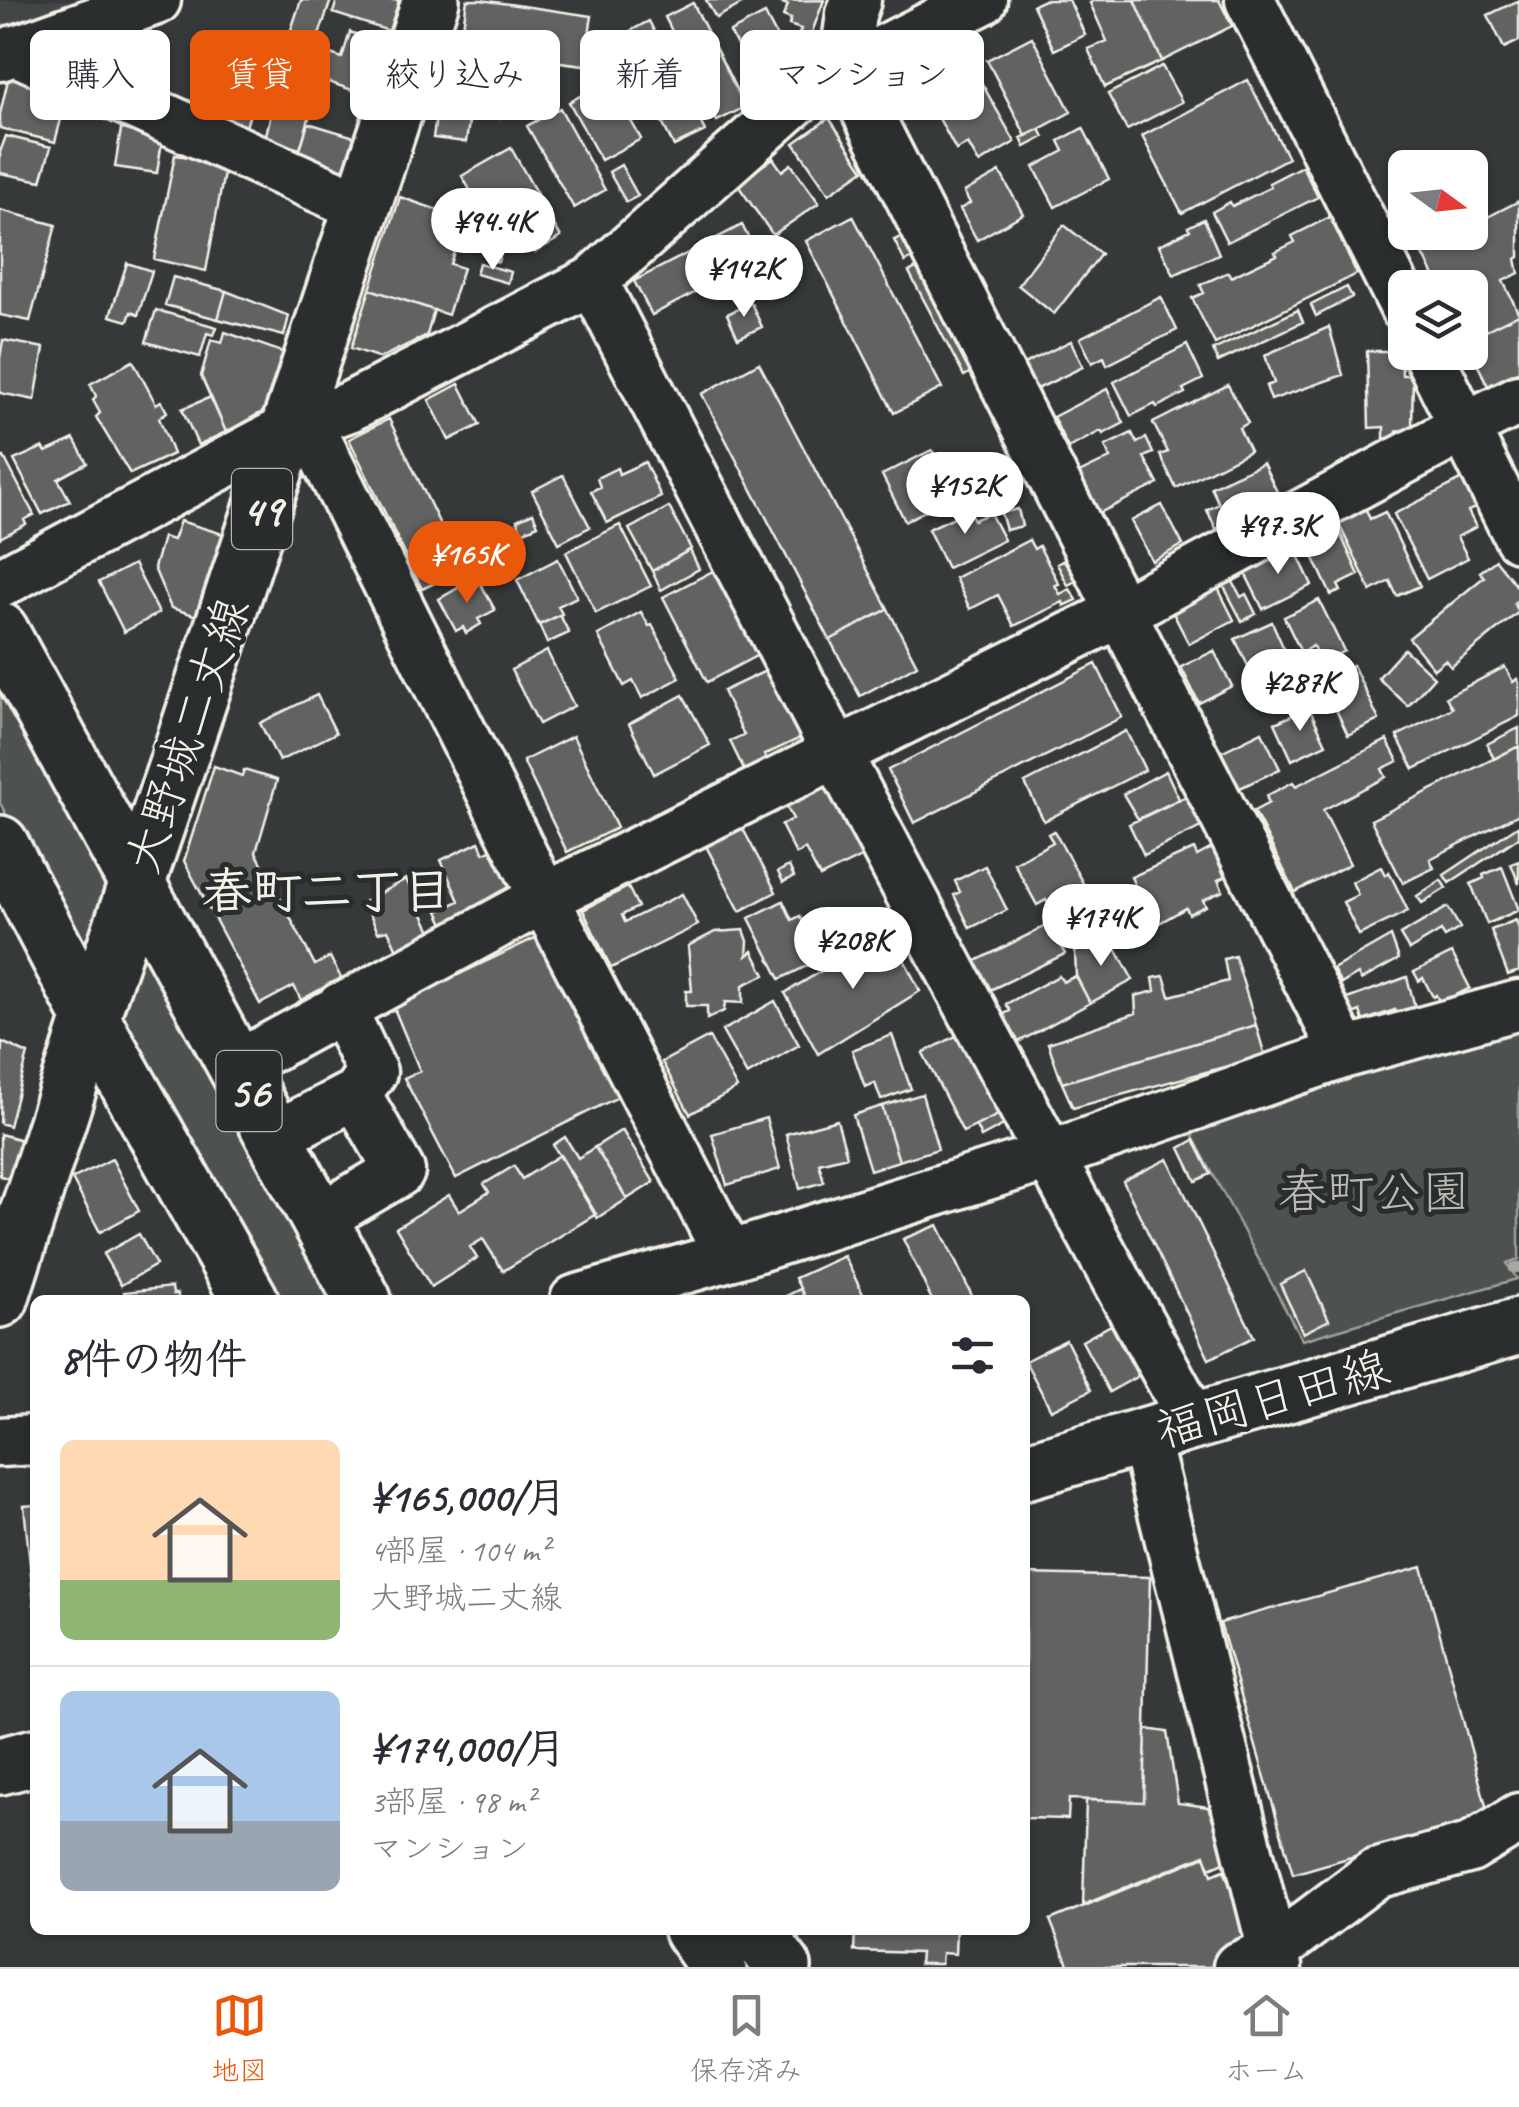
<!DOCTYPE html>
<html lang="ja">
<head>
<meta charset="utf-8">
<style>
  body { margin:0; font-family:Caveat,"Klee One",sans-serif; background:#f2f2f3; color:#2b2b33; height:100vh; display:flex; flex-direction:column; font-size:38px; white-space:nowrap }
  * { box-sizing:border-box; margin:0 }
  p { font-size:32px; color:#7c7c81 }
  .icon { flex:none; width:55px; height:55px; fill:none; stroke:currentColor; stroke-width:2; stroke-linecap:round; stroke-linejoin:round }
  .map { position:relative; flex:1; overflow:hidden }
  .details { position:absolute; left:30px; top:1295px; width:1000px; height:640px; display:flex; flex-direction:column; background:#fff; border-radius:15px; box-shadow:0 2px 8px #0004 }
  .details>* { flex:none }
  .banner { position:absolute; left:30px; top:30px; width:1000px; height:90px; display:flex; gap:20px }
  .needle { width:65px; rotate:105deg }
  .controls { position:absolute; left:1388px; top:150px; display:grid; gap:20px }
  .controls a { display:grid; place-items:center; width:100px; height:100px; border-radius:15px; background:#fff; box-shadow:0 2px 8px #0004; font-size:50px }
  .price { position:absolute; translate:-50% -85px; padding:0 22px; border-radius:35px; background:#fff; color:#222; font-size:32px; line-height:65px; filter:drop-shadow(0 2px 5px #0008) }
  .price::after { content:''; position:absolute; left:50%; top:60px; width:30px; height:22px; margin-left:-15px; background:inherit; clip-path:polygon(0 0,100% 0,50% 100%) }
  .price.current { background:#ea580c; color:#fff }
  ul { padding:0; list-style:none }
  li { display:flex; align-items:center; gap:30px; height:250px; padding:0 30px }
  li+li { border-top:2px solid #e1e1e2 }
  li span { display:grid; place-items:center; flex:none; width:280px; height:200px; border-radius:15px; color:#555 }
  li>.icon { margin-inline-start:auto }
  span .icon { width:120px; height:120px; fill:#fffc; stroke-width:1 }
  li b { font-size:42px }
  h2 { display:flex; justify-content:space-between; align-items:center; height:120px; padding:0 30px; font-size:42px }
  .tag { padding:0 35px; border-radius:15px; background:#fff; box-shadow:0 2px 8px #0004; font-size:35px; line-height:90px }
  .tag.current { background:#ea580c; color:#fff }
  .tab-bar { display:flex; justify-content:space-around; align-items:center; height:140px; border-top:2px solid #e1e1e2; background:#fff; font-size:28px; color:#7c7c81 }
  .tab-bar a { display:grid; justify-items:center; gap:5px }
  .tab-bar .current { color:#ea580c }
  .map>svg:first-child { display:block }
</style>
</head>
<body>
<div class="map">
<svg width="1519" height="1967" viewBox="0 0 1519 1967">
  <rect width="100%" height="100%" fill="#363939"/>
  <filter id="ink" filterUnits="userSpaceOnUse"><feTurbulence type="fractalNoise" baseFrequency=".01" numOctaves="2"/><feDisplacementMap in="SourceGraphic" scale="20" xChannelSelector="R" yChannelSelector="G"/><feConvolveMatrix kernelMatrix="1 2 1 2 8 2 1 2 1" color-interpolation-filters="sRGB"/></filter>
  <g filter="url(#ink)">
    <path fill="#434645" d="M0 0H92L0 33Z"/>
    <path fill="#4e514f" stroke="#a1a19c" stroke-width="2.5" d="M0 671 116 883 88 965 0 803Z
      M145 940 342 1300H267L117 1022Z
      M1519 1017V1259L1507 1263 1517 1279 1302 1340 1193 1137 1197 1116Z"/>
    <g fill="none" stroke-linecap="round" stroke-linejoin="round">
      <path stroke="#a8a7a1" stroke-width="11" d="M1514 1268 1519 1267"/>
    </g>
    <path fill="#616362" stroke="#f4f1e8" stroke-width="2.5" d="M301 0H331L317 41 290 33Z
      M337 0H396L399 1 389 31 333 13Z
      M467 0H481L592 16 584 65 544 60 542 72 458 60Z
      M706 0H749L716 18Z
      M824 0 808 43 797 39 801 29 789 25 791 19 783 16 788 5 776 1Z
      M1044 0H1069L1085 35 1054 50 1033 5Z
      M1095 0H1135L1162 61 1105 87 1088 49 1107 41 1090 3Z
      M1135 0H1219L1232 26 1162 61Z
      M1519 0V41L1504 48 1488 15Z
      M693 3 745 107 717 121 665 17Z
      M765 14 789 60 759 88 730 32Z
      M649 21 705 131 674 146 619 37Z
      M350 32 390 46 373 97 304 74 313 48 342 58Z
      M218 33 269 47 246 127 216 119 220 103 200 97Z
      M1032 37 1071 112 1026 136 987 60Z
      M960 38 971 57 959 63 949 44Z
      M1162 66 1182 102 1127 130 1108 94Z
      M458 67 511 74 508 95 456 88Z
      M10 71 69 89 55 142 0 128V114Z
      M620 75 637 106 626 112 641 139 601 160 569 102Z
      M1248 80 1288 158 1182 213 1142 136Z
      M981 82 1015 142 979 163 968 144 956 150 934 109Z
      M533 86 546 89 543 102 530 98Z
      M277 89 315 98 300 149 282 144 280 146 265 139Z
      M448 93 502 101 500 118 445 109Z
      M560 108 605 190 574 208 527 126Z
      M436 117 469 122 466 142 433 138Z
      M829 118 864 170 829 194 794 143Z
      M308 123 358 138 347 175 297 160Z
      M1083 128 1109 179 1055 207 1034 167 1064 151 1059 141Z
      M121 129 163 135 157 173 115 167Z
      M1040 129 1044 137 1025 147 1021 138Z
      M6 136 51 147 41 181 0 173V152Z
      M511 148 561 237 535 252 513 213 502 220 497 209 485 216 462 176Z
      M175 155 226 162 206 271 154 259Z
      M773 158 782 171 791 164 819 203 773 235 737 184Z
      M621 165 638 196 626 202 609 172Z
      M1302 166 1318 197 1227 242 1212 212 1230 202 1232 206 1271 187 1269 183Z
      M1000 172 1023 214 977 240 960 209 970 203 964 192Z
      M400 197 452 215 449 222 462 227 450 264 463 268 448 315 370 289Z
      M1519 201V257L1516 259 1519 273 1503 281 1519 314 1470 338V288H1440L1421 250 1456 232H1470V226Z
      M0 210 56 225 30 321 0 315Z
      M853 216 942 388 894 413 806 241Z
      M1330 217 1357 274 1215 344 1192 298 1204 293 1200 285 1228 272 1231 277 1277 255 1275 252 1295 242 1292 236Z
      M1204 219 1219 254 1174 275 1159 245 1190 230 1188 227Z
      M742 225 759 259 652 315 634 281Z
      M1064 225 1101 254 1054 314 1018 285Z
      M903 236 913 258 905 262 894 240Z
      M491 239 504 243 498 262 486 259Z
      M127 263 152 271 138 315 131 312 128 321 110 316Z
      M479 263 511 272 508 283 476 274Z
      M918 267 973 371 964 376 909 272Z
      M173 277 226 291 218 319 165 305Z
      M1347 287 1352 297 1316 316 1311 305Z
      M370 289 434 310 427 335 380 358 351 348Z
      M226 291 289 316 284 336 218 319Z
      M1161 297 1177 330 1107 365 1104 357 1092 363 1080 338Z
      M751 303 762 327 738 338 727 314Z
      M156 310 217 327 214 335 207 333 200 357 146 342Z
      M1298 310 1303 322 1218 362 1213 350Z
      M1519 314V371L1488 386 1470 349V338Z
      M1329 327 1343 375 1271 400 1266 386 1274 383 1265 355Z
      M225 332 285 353 271 407 226 432 201 376 211 340 222 343Z
      M3 340 44 348 35 400 0 393V358Z
      M1071 341 1083 367 1031 392 1020 366Z
      M1187 345 1203 379 1183 389 1185 393 1157 407 1155 404 1131 416 1114 382Z
      M1367 351H1401L1402 375H1413L1412 428 1397 431 1396 439 1384 438V427L1369 428Z
      M133 361 156 404 161 401 167 412 159 418 173 454 130 474 96 417 100 413 93 400 96 396 90 384Z
      M759 363 888 609 830 640 702 394Z
      M459 384 480 425 449 440 429 400Z
      M1228 385 1248 423 1239 428 1250 451 1176 488 1160 455 1168 452 1153 423Z
      M1107 389 1124 423 1103 434 1101 431 1068 448 1053 417Z
      M211 397 226 432 198 445 182 409Z
      M389 419 462 570 422 589 349 439Z
      M1132 433 1137 443 1146 438 1153 453 1144 457 1158 484 1097 514 1077 474 1110 458 1105 446Z
      M74 439 87 463 58 479 70 501 42 514 14 460 43 447 46 452Z
      M932 450 950 487 934 495 939 504 905 521 882 475Z
      M4 457 34 515 24 520 26 524 0 538V459Z
      M645 462 661 497 607 523 591 491 600 487 597 478 617 468 619 474Z
      M1263 463 1280 498 1216 529 1207 510 1219 504 1211 487Z
      M563 475 590 527 559 543 532 491Z
      M1463 479 1477 507 1468 511 1476 527 1457 537 1468 558 1427 579 1394 514Z
      M1162 505 1183 545 1152 561 1131 521Z
      M1364 505 1370 519 1385 512 1420 586 1397 596 1390 581 1371 591 1336 518Z
      M669 507 691 549 652 571 629 529Z
      M1018 509 1022 526 1006 530 1001 513Z
      M969 510 974 520 990 513 1004 540 947 568 928 529Z
      M533 513 538 525 522 532 517 520Z
      M180 521 223 534 197 616 171 608 154 568 163 537 173 540Z
      M620 525 651 586 596 613 566 552Z
      M509 528 514 539 484 555 478 544Z
      M1339 531 1359 575 1338 585 1341 591 1331 595 1312 554 1323 549 1319 540Z
      M1029 540 1034 549 1039 546 1059 584 1055 585 1060 594 1070 589 1077 600 1064 606 1063 602 1014 626 998 595 970 609 955 578Z
      M1293 545 1312 585 1263 609 1243 569Z
      M690 550 699 569 661 590 652 571Z
      M558 559 577 597 558 606 562 614 539 625 517 580Z
      M1064 560 1076 581 1068 585 1057 564Z
      M1496 560 1519 589V599L1514 603 1519 612 1451 667 1445 660 1434 669 1409 638 1484 577 1480 572Z
      M134 564 159 613 124 632 99 582Z
      M713 571 758 655 707 682 663 597Z
      M477 577 495 610 478 619 481 624 466 633 463 627 456 631 439 599Z
      M1231 578 1241 597 1246 594 1256 614 1242 621 1222 583Z
      M1216 584 1234 620 1189 644 1170 607Z
      M1319 600 1344 651 1321 663 1313 646 1301 652 1284 617Z
      M888 609 917 665 860 696 830 640Z
      M641 612 649 626 652 625 680 678 642 698 633 681 624 686 598 635Z
      M560 615 569 633 547 643 539 625Z
      M1272 622 1293 669 1265 681 1260 670 1252 674 1235 639Z
      M1404 649 1434 677 1408 706 1378 678Z
      M547 651 574 706 539 724 511 670Z
      M1214 651 1232 686 1199 703 1181 667Z
      M1096 664 1122 717 914 823 888 770Z
      M1353 665 1379 720 1348 735 1327 691 1339 685 1333 674Z
      M774 667 807 735 764 755 766 759 744 770 730 741 744 735 723 691Z
      M1505 667 1513 682 1517 679 1519 683V716L1414 769 1397 736 1452 708 1446 697Z
      M317 695 336 733 279 761 260 723Z
      M683 695 710 745 654 774 629 724Z
      M1309 708 1326 744 1292 760 1275 723Z
      M1519 728V746L1494 759 1487 744Z
      M1126 731 1145 770 1044 821 1025 783Z
      M1262 732 1280 769 1238 789 1221 752Z
      M573 736 617 828 567 852 523 761Z
      M1387 740 1398 761 1382 769 1386 777 1323 810 1350 864 1295 892 1254 811 1269 803 1266 796 1293 782 1296 786Z
      M1519 746V814L1430 859 1434 868 1403 883 1371 820Z
      M214 766 242 776 244 770 277 780 256 852 315 965 330 957 341 978 301 1000 294 986 260 1004 184 861Z
      M1166 771 1179 799 1138 819 1123 794Z
      M835 781 871 852 820 877 805 849 796 854 781 825 793 819 786 806Z
      M1189 795 1203 826 1144 855 1129 824Z
      M741 825 776 892 740 911 705 844Z
      M1519 825V837L1449 883 1444 875Z
      M1054 831 1085 887 1050 906 1046 900 1037 905 1014 863 1053 842 1048 834Z
      M479 842 484 853 494 848 514 891 447 930 438 911 459 901 441 860Z
      M1212 848 1225 877 1218 880 1223 891 1203 900 1206 906 1189 914 1186 908 1154 926 1131 877 1194 849 1197 856Z
      M1519 861V884L1511 864Z
      M789 866 794 877 783 882 778 872Z
      M985 866 1007 910 970 928 954 895 960 892 955 881Z
      M1381 867 1385 875 1389 872 1408 911 1359 935 1343 902 1358 895 1352 882Z
      M1502 867 1519 910 1487 924 1471 884 1484 878 1483 875Z
      M406 879 432 933 397 950 388 930 378 932 364 902Z
      M1441 880 1446 888 1422 903 1417 896Z
      M628 887 638 907 622 915 625 922 682 894 698 925 611 968 583 910Z
      M783 901 792 920 800 916 809 934 800 938 813 963 780 979 749 918Z
      M1097 904 1106 921 1092 929 1082 912Z
      M1448 907 1460 928 1445 937 1441 931 1409 950 1400 935Z
      M1516 920 1519 929V971L1508 975 1491 930Z
      M1050 924 1065 954 988 991 974 962Z
      M744 930 748 941 747 956 753 951 765 975 743 985V1003L725 1002 724 1011 707 1019V1006H686V991H692L688 946 715 932Z
      M889 930 920 991 818 1054 785 993Z
      M1108 934 1133 980 1090 1003 1076 976 1075 952Z
      M541 935 622 1095 456 1178 404 1078 420 1071 393 1006Z
      M1391 936 1399 959 1361 980 1358 974 1341 984 1333 969Z
      M1452 953 1470 988 1440 1003 1436 995 1433 997 1423 978 1419 981 1414 972Z
      M1235 956 1256 1025 1062 1083 1048 1043 1136 1013 1135 996 1155 991 1153 978 1164 976 1170 996 1228 981 1224 959Z
      M1059 976 1063 982 1076 976 1090 1003 1013 1045 998 1017 1010 1011 1006 1004Z
      M1407 977 1415 1007 1396 1014 1395 1010 1363 1021 1360 1011 1353 1014 1347 999Z
      M775 1001 799 1045 747 1075 722 1031Z
      M1256 1025 1265 1056 1073 1108 1062 1083Z
      M962 1033 1002 1113 963 1132 923 1053Z
      M892 1035 911 1089 881 1100 875 1083 865 1087 852 1050Z
      M709 1037 737 1088 690 1114 662 1062Z
      M2 1042 28 1054 9 1126 0 1123Z
      M922 1094 938 1149 899 1161 882 1106Z
      M882 1106 899 1161 870 1170 853 1115Z
      M1004 1112 1009 1122 981 1137 976 1126Z
      M766 1118 780 1169 727 1185 712 1134Z
      M837 1120 847 1156 819 1163 824 1182 800 1189 786 1134Z
      M622 1130 654 1182 627 1199 595 1147Z
      M0 1134 22 1140 12 1179 0 1176Z
      M565 1137 578 1158 595 1147 627 1199 597 1218 553 1145Z
      M1194 1140 1211 1174 1196 1181 1180 1148Z
      M560 1155 596 1214 503 1271 483 1239 470 1247 477 1258 431 1287 396 1228 449 1195 459 1211 489 1192 484 1184 514 1166 522 1179Z
      M112 1159 139 1211 100 1232 72 1179Z
      M1168 1159 1254 1337 1209 1359 1123 1181Z
      M938 1225 974 1300H932L903 1239Z
      M139 1234 156 1265 121 1285 103 1254Z
      M844 1256 866 1300H806L795 1278Z
      M1306 1271 1329 1320 1303 1333 1280 1284Z
      M172 1287 173 1294H178V1300H125L124 1292Z
      M800 1289 806 1300H778Z
      M1111 1325 1138 1376 1109 1392 1082 1341Z
      M1066 1340 1091 1390 1051 1410 1025 1361Z
      M35 1505V1605H34L24 1506Z
      M1422 1567 1489 1817 1293 1874 1220 1623Z
      M1025 1574 1150 1577 1144 1802 1069 1799 1068 1819 1025 1818Z
      M1146 1729 1167 1732 1178 1803 1208 1807 1229 1860 1210 1868 1205 1855 1083 1905 1086 1800 1144 1802Z
      M1205 1856 1212 1875 1224 1870 1249 1933 1239 1938 1245 1955 1215 1967H1069L1050 1920Z
      M855 1930H956L955 1954 942 1953 941 1964H919L920 1953 854 1951Z"/>
    <g fill="none" stroke-linecap="round" stroke-linejoin="round">
      <g stroke="#f4f1e8" stroke-width="55">
        <path id="minor" d="M856 0 851 14 844 67 1345 1053
          M1250 0 1405 308
          M14 50 362 207
          M0 56 156 0
          M593 281C789 663 986 1044 1193 1420
          M1427 352 1519 537
          M308 423 544 898 729 1256
          M0 583 262 443 287 430 349 407 593 281 820 79 880 52 982 0
          M236 1066 544 898 1119 613 1464 427 1519 400
          M273 1137 356 1094 372 1072 341 1007
          M319 1219 400 1171 356 1094
          M575 1300 729 1256 1048 1156 1345 1053 1519 1005
          M1144 1436 1277 1967
          M0 1442 35 1440
          M1238 1967 1273 1951 1375 1874 1470 1848 1519 1818"/>
      </g>
      <g stroke="#f4f1e8" stroke-width="62">
        <path id="major" d="M0 631 363 1300
          M0 844 91 1018 250 1300
          M0 1299 91 1018 179 759 431 0
          M1025 1471 1519 1326
          M0 1766 35 1757
          M692 1930 718 1967
          M755 1930 783 1967"/>
      </g>
      <use href="#minor" stroke="#2a2d2e" stroke-width="48"/>
      <use href="#major" stroke="#2a2d2e" stroke-width="55"/>
    </g>
  </g>
  <g text-anchor="middle" stroke-width="10" stroke-linejoin="round" paint-order="stroke">
    <g fill="#2a2d2e" stroke="#b7b6b0" stroke-width="2.5">
      <rect x="232" y="469" width="60" height="80" rx="8"/>
      <rect x="216.5" y="1051" width="65" height="80" rx="8"/>
    </g>
    <g font-size="45" font-weight="bold" fill="#f4f1e8">
      <text x="262" y="525">49</text>
      <text x="249" y="1107">56</text>
    </g>
    <g font-size="48" fill="#f4f1e8" stroke="#2a2d2e">
      <text transform="translate(186 735) rotate(-71)" y="17">大野城二丈線</text>
      <text transform="translate(1272 1398) rotate(-16)" y="17">福岡日田線</text>
    </g>
    <g font-size="48" fill="#bab9b2" stroke="#2a2d2e">
      <text x="1374" y="1208">春町公園</text>
    </g>
    <g font-size="50" font-weight="bold" fill="#f4f1e8" stroke="#2a2d2e">
      <text x="327" y="908">春町二丁目</text>
    </g>
  </g>
</svg>
<div class="controls">
<a><svg class="needle" viewBox="-14 -14 28 28"><path d="M0-13l5 13h-10z" fill="#e53935"/><path d="M0 13l5-13h-10z" fill="#7c7c81"/></svg></a>
<a><svg class="icon" aria-label="layers" viewBox="0 0 24 24"><path d="M12 4l9 5-9 5-9-5zM3 14l9 5 9-5"/></svg></a>
</div>
<b class="price" style="left:493px;top:273px">¥94.4K</b>
<b class="price" style="left:744px;top:320px">¥142K</b>
<b class="price" style="left:965px;top:537px">¥152K</b>
<b class="price" style="left:1278px;top:577px">¥97.3K</b>
<b class="price current" style="left:467px;top:606px">¥165K</b>
<b class="price" style="left:1300px;top:734px">¥287K</b>
<b class="price" style="left:1101px;top:969px">¥174K</b>
<b class="price" style="left:853px;top:992px">¥208K</b>
<div class="banner">
<a class="tag">購入</a>
<a class="tag current">賃貸</a>
<a class="tag">絞り込み</a>
<a class="tag">新着</a>
<a class="tag">マンション</a>
</div>
<section class="details">
<h2>8件の物件<svg class="icon" aria-label="filters" viewBox="0 0 24 24"><path d="M4 7h16M4 17h16"/><circle cx="9" cy="7" r="2"/><circle cx="15" cy="17" r="2"/></svg></h2>
<ul>
<li><span style="background:linear-gradient(#ffd9b3 70%,#8fb573 0)"><svg class="icon" aria-label="home" viewBox="0 0 24 24"><path d="M3 11l9-7 9 7M6 9v11h12V9"/></svg></span><div><b>¥165,000/月</b><p>4部屋 · 104 m²</p><p>大野城二丈線</p></div></li>
<li><span style="background:linear-gradient(#a9c7e8 65%,#9aa5b1 0)"><svg class="icon" aria-label="home" viewBox="0 0 24 24"><path d="M3 11l9-7 9 7M6 9v11h12V9"/></svg></span><div><b>¥174,000/月</b><p>3部屋 · 98 m²</p><p>マンション</p></div></li>
</ul>
</section>
</div>
<nav class="tab-bar">
<a class="current"><svg class="icon" aria-label="map" viewBox="0 0 24 24"><path d="M3 6l6-2 6 2 6-2v14l-6 2-6-2-6 2zM9 4v14M15 6v14"/></svg>地図</a>
<a><svg class="icon" aria-label="saved" viewBox="0 0 24 24"><path d="M7 4h10v16l-5-4-5 4z"/></svg>保存済み</a>
<a><svg class="icon" aria-label="home" viewBox="0 0 24 24"><path d="M3 11l9-7 9 7M6 9v11h12V9"/></svg>ホーム</a>
</nav>
</body>
</html>
